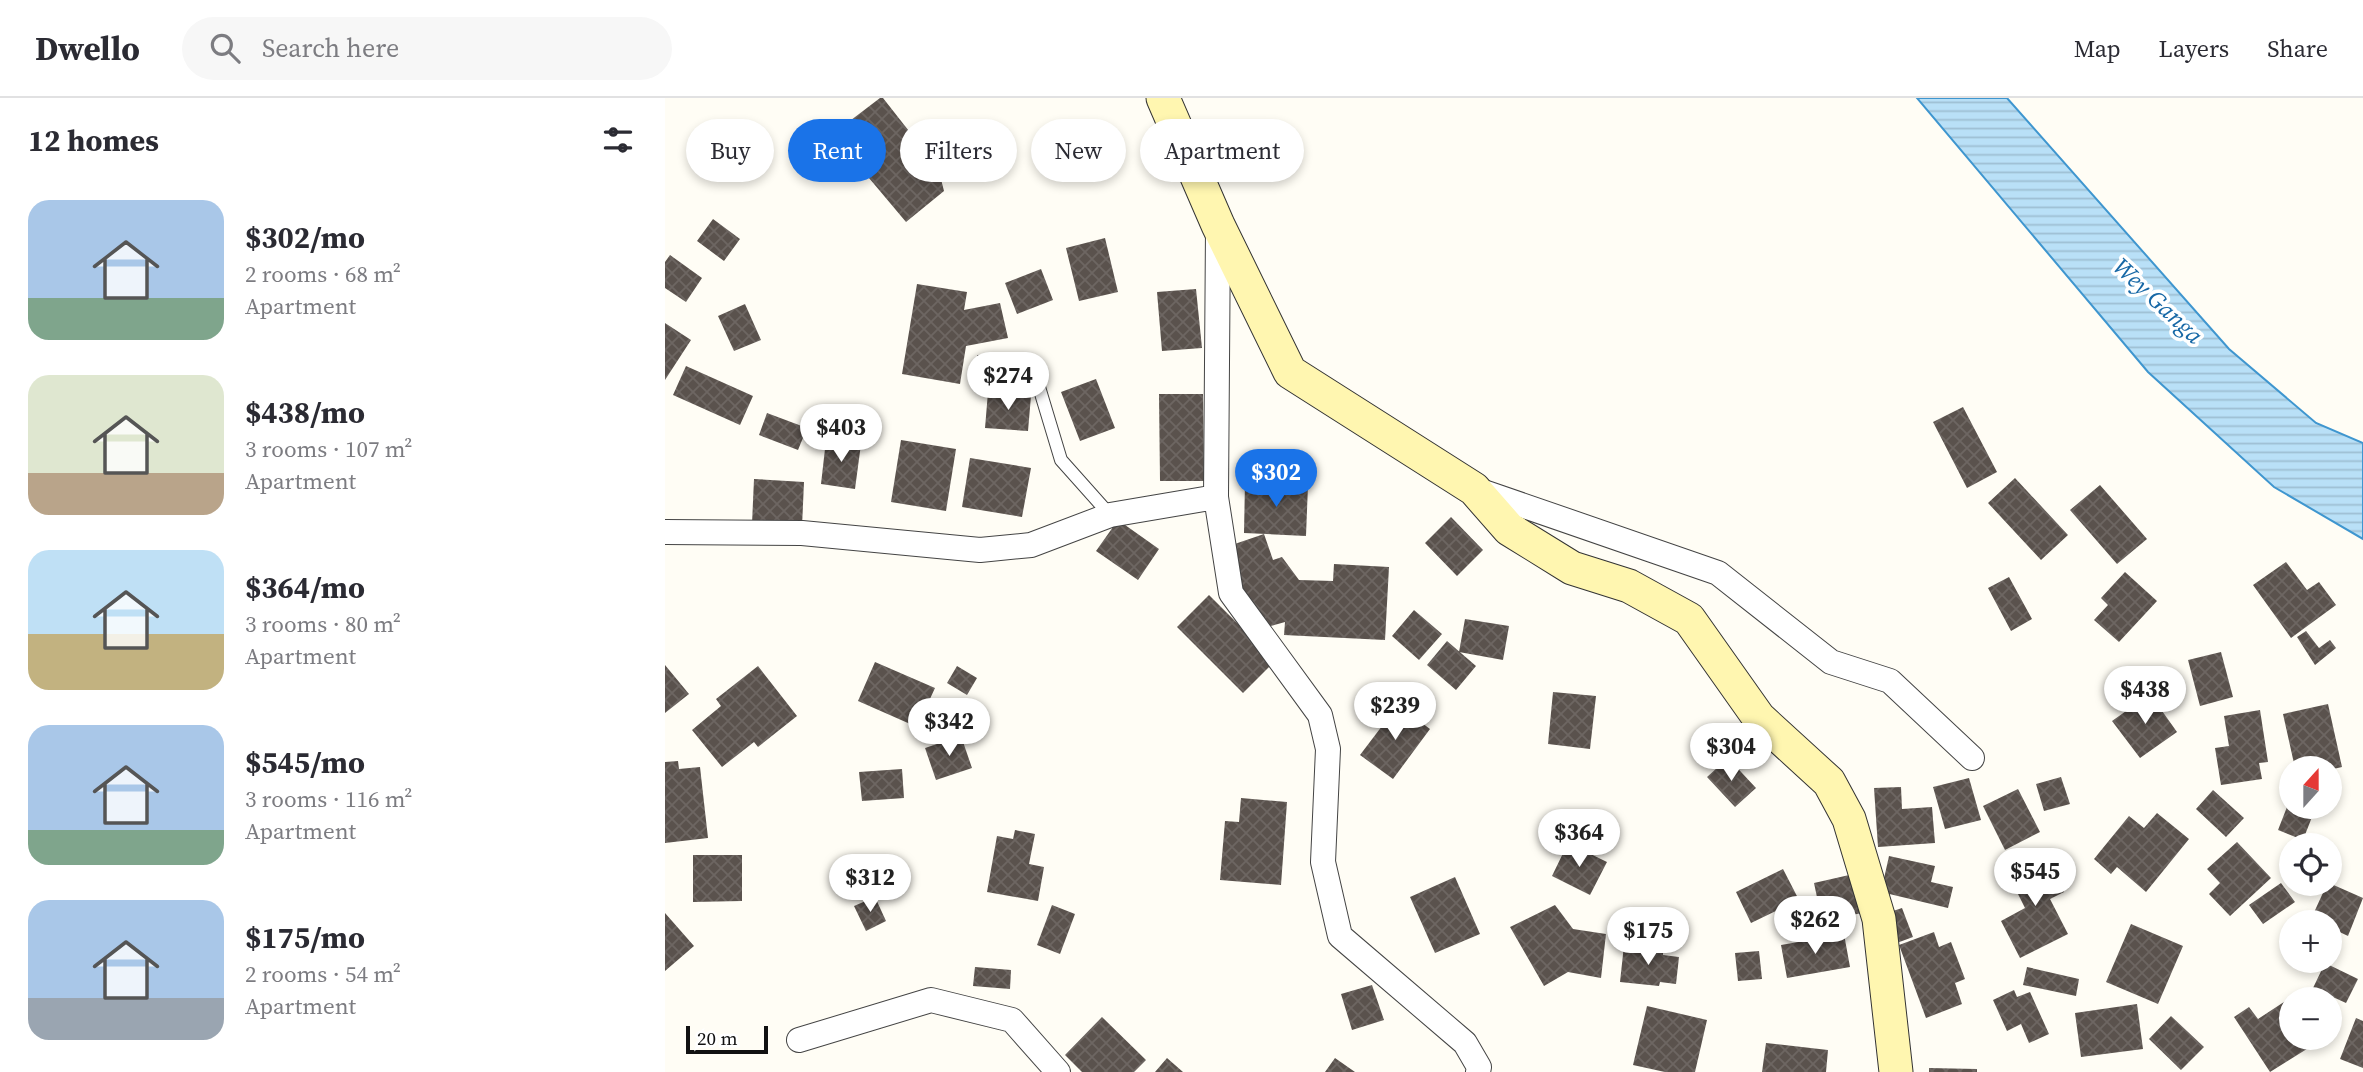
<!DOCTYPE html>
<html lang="en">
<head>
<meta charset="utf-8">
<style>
  body { margin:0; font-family:"Source Serif 4",serif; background:#f7f7f7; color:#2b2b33; height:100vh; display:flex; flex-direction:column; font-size:26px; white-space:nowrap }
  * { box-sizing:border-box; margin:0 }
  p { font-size:23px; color:#7c7c81 }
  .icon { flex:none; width:38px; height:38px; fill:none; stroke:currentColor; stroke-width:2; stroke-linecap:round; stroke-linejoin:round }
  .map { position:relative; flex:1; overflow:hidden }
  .details { display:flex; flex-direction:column; background:#fff; width:665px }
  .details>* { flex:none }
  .top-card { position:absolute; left:21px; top:21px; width:665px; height:63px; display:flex; gap:14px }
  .needle { width:46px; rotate:21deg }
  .tools { position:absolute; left:1614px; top:658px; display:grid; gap:14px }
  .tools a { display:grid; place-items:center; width:63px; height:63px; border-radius:50%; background:#fff; box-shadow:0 4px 10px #0003; font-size:35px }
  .scale { position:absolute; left:21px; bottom:18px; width:82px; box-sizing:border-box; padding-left:7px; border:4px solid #111; border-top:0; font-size:19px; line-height:24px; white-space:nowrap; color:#111; -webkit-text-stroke:5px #fff; paint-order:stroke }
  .price { position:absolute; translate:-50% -60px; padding:0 16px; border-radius:24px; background:#fff; color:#222; font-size:23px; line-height:46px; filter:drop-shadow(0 2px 4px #0008) }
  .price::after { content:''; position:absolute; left:50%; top:42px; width:21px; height:16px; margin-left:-10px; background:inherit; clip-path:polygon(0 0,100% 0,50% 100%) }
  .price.selected { background:#1a73e8; color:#fff }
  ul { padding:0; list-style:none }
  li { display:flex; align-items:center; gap:21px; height:175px; padding:0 28px }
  li span { display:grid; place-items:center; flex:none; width:196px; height:140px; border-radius:21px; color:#555 }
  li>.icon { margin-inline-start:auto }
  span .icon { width:84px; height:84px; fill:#fffc; stroke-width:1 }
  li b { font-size:30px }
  h2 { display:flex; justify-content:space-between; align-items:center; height:84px; padding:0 28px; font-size:30px }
  .tag { padding:0 24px; border-radius:32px; background:#fff; box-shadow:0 4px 10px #0003; font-size:24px; line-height:63px }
  .tag.selected { background:#1a73e8; color:#fff }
  header { display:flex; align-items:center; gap:42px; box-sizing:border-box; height:98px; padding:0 35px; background:#fff; border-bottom:2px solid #e1e1e2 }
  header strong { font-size:33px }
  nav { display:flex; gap:38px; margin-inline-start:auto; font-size:24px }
  .search { width:490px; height:63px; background:#f7f7f7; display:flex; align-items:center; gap:18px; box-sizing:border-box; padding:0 24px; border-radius:38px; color:#7c7c81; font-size:26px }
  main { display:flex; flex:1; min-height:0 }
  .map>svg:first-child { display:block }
</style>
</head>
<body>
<header>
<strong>Dwello</strong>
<div class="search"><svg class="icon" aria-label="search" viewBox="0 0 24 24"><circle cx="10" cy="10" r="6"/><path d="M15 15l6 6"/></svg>Search here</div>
<nav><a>Map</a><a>Layers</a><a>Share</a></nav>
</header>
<main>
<section class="details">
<h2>12 homes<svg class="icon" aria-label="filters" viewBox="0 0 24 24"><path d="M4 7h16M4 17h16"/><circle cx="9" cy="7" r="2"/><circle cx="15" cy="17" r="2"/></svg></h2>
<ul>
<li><span style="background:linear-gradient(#a9c7e8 70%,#7fa58c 0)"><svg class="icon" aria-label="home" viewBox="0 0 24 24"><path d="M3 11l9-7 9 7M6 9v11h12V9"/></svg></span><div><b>$302/mo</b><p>2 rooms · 68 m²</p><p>Apartment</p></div></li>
<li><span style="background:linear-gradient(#dfe7d0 70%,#b9a48a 0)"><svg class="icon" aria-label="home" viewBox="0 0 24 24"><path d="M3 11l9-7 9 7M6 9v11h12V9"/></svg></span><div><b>$438/mo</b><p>3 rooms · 107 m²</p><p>Apartment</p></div></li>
<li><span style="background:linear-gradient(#bfe0f5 60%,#c2b280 0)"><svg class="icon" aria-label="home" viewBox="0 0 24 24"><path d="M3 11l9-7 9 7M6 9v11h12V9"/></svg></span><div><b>$364/mo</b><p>3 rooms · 80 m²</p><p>Apartment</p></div></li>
<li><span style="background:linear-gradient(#a9c7e8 75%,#7fa58c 0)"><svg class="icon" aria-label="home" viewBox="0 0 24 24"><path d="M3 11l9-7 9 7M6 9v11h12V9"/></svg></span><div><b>$545/mo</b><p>3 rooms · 116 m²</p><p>Apartment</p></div></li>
<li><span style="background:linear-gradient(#a9c7e8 70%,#9aa5b1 0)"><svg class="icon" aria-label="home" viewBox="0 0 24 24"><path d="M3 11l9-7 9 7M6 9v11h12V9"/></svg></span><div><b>$175/mo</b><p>2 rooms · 54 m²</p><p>Apartment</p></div></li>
</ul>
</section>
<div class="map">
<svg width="1698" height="974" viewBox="0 0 1698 974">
  <defs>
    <pattern id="water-rules" width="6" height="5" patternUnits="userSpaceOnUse" patternTransform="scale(1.75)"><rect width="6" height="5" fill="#b9e0f7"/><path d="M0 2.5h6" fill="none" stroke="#9ebfd3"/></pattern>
    <pattern id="building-cross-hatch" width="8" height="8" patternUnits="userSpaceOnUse" patternTransform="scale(1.75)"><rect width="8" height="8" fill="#5a524d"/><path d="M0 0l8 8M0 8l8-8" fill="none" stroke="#6d6662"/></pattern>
  </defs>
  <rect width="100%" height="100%" fill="#fffdf5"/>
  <path fill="url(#water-rules)" stroke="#3f96cf" stroke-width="2" d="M1252 0H1342L1564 251 1651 325 1698 345V441L1609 389 1483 274Z"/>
  <path fill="url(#building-cross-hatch)" d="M215 0H218L251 42 270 28 298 64 276 81 279 93 241 124 188 61 177 65 167 52 160 58 152 48Z
    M48 121 75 141 59 163 32 143Z
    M440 140 453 194 414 203 401 150Z
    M5 157 37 180 21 204 0 190V164Z
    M376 171 388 202 352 216 340 185Z
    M252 186 302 194 299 212 335 205 343 240 301 248 295 286 237 276Z
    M531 191 537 250 497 253 492 194Z
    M80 206 96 242 69 253 53 218Z
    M0 225 26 242 0 282Z
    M360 256 361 291 313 292 312 257Z
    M21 268 88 298 75 327 8 297Z
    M431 281 450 330 415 343 396 294Z
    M323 294 366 298 363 333 320 330Z
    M494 296H538L539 383H495Z
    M1298 309 1332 374 1302 390 1268 324Z
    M102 315 142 330 133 352 94 337Z
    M161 342 196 346 190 391 156 386Z
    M236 342 291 351 281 413 226 404Z
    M305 360 366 370 357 419 297 409Z
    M1350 380 1403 437 1376 462 1323 405Z
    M89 381 139 384 137 429 87 426Z
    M580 384 643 387 641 438 579 435Z
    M1435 387 1482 441 1452 466 1405 412Z
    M786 419 818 452 792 478 760 445Z
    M453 422 494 451 473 482 431 453Z
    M599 436 608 462 617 459 634 482 668 483 669 466 724 469 720 542 619 537 620 524 602 529 571 486 558 450Z
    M1621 464 1642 492 1654 484 1671 507 1626 540 1588 487Z
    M1460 474 1492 503 1454 544 1429 522 1443 507 1436 500Z
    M1344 479 1367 521 1346 533 1323 490Z
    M544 497 610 563 578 595 512 529Z
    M749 512 777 536 754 562 727 538Z
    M800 521 844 528 838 562 794 554Z
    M1641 533 1654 550 1665 542 1671 550 1650 567 1632 539Z
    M782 543 811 568 791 592 762 567Z
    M1556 554 1568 599 1535 608 1523 562Z
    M210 564 270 590 252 629 193 603Z
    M0 567 24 596 0 615Z
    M93 568 132 618 93 649 89 644 57 669 27 632 56 608 51 601Z
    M292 568 312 580 302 597 282 585Z
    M888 594 931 598 925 651 883 646Z
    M1485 596 1512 634 1475 660 1447 623Z
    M1663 606 1677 669 1664 672 1630 670 1618 616Z
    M733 607 765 631 728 681 695 657Z
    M1595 612 1603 664 1594 665 1597 681 1556 687 1550 650 1564 648 1559 618Z
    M296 638 307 670 271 682 260 650Z
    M1063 660 1091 690 1070 709 1042 679Z
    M13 663 14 671 35 669 43 740 0 745V664Z
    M237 671 239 700 197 703 194 674Z
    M1396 679 1405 706 1379 713 1371 686Z
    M1304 680 1316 722 1280 731 1268 689Z
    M1236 689 1237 711 1267 709 1270 745 1213 749 1209 690Z
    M1353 691 1375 734 1340 752 1318 708Z
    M1548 692 1579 720 1561 739 1531 711Z
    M576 700 622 704 616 787 555 782 560 723 574 724Z
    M1622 709 1647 719 1638 742 1613 732Z
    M1492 715 1524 741 1481 794 1452 769 1446 776 1429 761 1464 718 1479 730Z
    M350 732 370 736 364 766 379 769 373 803 322 794 332 738 348 741Z
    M1572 744 1606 780 1565 818 1544 796 1555 785 1542 771Z
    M903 745 942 764 925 797 887 778Z
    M28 757H77V803L28 804Z
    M1380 757 1399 794 1385 801 1403 836 1355 860 1336 823 1360 810 1343 776Z
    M1224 758 1270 768 1266 784 1288 789 1283 810 1216 794Z
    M1626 761V778L1617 769Z
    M1118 771 1134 802 1086 825 1071 794Z
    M1193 775 1202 814 1157 823 1149 785Z
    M790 779 815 836 770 855 745 799Z
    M1616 785 1630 804 1598 826 1584 807Z
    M1664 785 1698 800 1683 838 1664 829V824H1653L1646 821 1662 786Z
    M210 799 221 823 201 833 189 808Z
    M387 807 410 816 395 856 372 847Z
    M890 807 908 831 941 836 936 880 903 874 879 888 845 829Z
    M1237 810 1248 839 1229 846 1219 816Z
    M0 815 29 848 0 873Z
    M1466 826 1518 848 1493 906 1441 884Z
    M1269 834 1274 849 1286 844 1300 881 1290 885 1297 906 1261 920 1234 847Z
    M1179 836 1185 869 1122 880 1116 847Z
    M959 847 998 852V857L1014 859 1011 886 995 884 994 888 955 884Z
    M1094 853 1097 881 1073 883 1070 855Z
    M1660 865 1693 881 1681 905 1648 890Z
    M310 869 346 872 345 891 308 888Z
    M1362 869 1414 881 1411 898 1358 887Z
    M707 887 719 922 687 932 676 896Z
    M1349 892 1352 899 1365 894 1384 936 1364 945 1356 926 1342 933 1328 902Z
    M1622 902 1626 907V940H1639L1645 949 1605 974 1569 919 1584 909 1593 921Z
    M1472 906 1478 951 1416 959 1410 915Z
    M982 908 1042 922 1030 974H1000L968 967Z
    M1506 918 1539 949 1516 972 1484 941Z
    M437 919 481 962 469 974H417L400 957Z
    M1691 920 1698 923V970L1675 961Z
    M1101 945 1163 952 1161 974H1097Z
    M502 960 518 974H490Z
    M670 960 690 974H660Z
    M1264 970 1312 971V974H1264Z"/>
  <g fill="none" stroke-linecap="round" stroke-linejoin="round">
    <g stroke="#444" stroke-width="14">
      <path id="lane" d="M374 289 396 362 445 417"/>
    </g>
    <g stroke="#444" stroke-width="26">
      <path id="street" d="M553 131 551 399 566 495 655 617 663 651 658 764 675 838 800 945 814 969 813 974
        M813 392 1053 475 1166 564 1225 583 1307 660
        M0 434 137 435 315 452 366 447 445 417 551 399
        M134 942 266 902 347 922 393 974"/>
    </g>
    <g stroke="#333" stroke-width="35">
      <path id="secondary" d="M498 0 553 127 625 274 809 391 844 431 907 470 964 488 1024 521 1094 620 1164 684 1184 721 1214 821 1231 974"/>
    </g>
    <use href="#lane" stroke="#fff" stroke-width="12"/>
    <use href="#street" stroke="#fff" stroke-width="24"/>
    <use href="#secondary" stroke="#fff6b0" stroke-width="33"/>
  </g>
  <g text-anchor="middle" stroke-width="7" stroke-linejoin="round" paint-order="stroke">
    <g font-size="24" font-style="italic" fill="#1768a6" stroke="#fff">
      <text transform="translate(1493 203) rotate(43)" y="8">Wey Ganga</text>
    </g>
  </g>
</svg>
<div class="tools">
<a><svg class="needle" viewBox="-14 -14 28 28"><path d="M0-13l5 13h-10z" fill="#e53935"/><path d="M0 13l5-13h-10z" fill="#7c7c81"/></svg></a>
<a><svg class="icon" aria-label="locate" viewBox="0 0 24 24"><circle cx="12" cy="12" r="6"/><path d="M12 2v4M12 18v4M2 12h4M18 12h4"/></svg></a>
<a>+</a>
<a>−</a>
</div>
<div class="scale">20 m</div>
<b class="price" style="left:343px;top:314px">$274</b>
<b class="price" style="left:176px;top:366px">$403</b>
<b class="price selected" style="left:611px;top:411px">$302</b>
<b class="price" style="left:1480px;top:628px">$438</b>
<b class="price" style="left:730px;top:644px">$239</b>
<b class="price" style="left:284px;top:660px">$342</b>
<b class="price" style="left:1066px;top:685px">$304</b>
<b class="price" style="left:914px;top:771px">$364</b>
<b class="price" style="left:1370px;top:810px">$545</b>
<b class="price" style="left:205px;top:816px">$312</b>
<b class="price" style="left:1150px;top:858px">$262</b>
<b class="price" style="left:983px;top:869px">$175</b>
<div class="top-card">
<a class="tag">Buy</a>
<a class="tag selected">Rent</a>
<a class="tag">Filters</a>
<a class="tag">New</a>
<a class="tag">Apartment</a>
</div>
</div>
</main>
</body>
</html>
